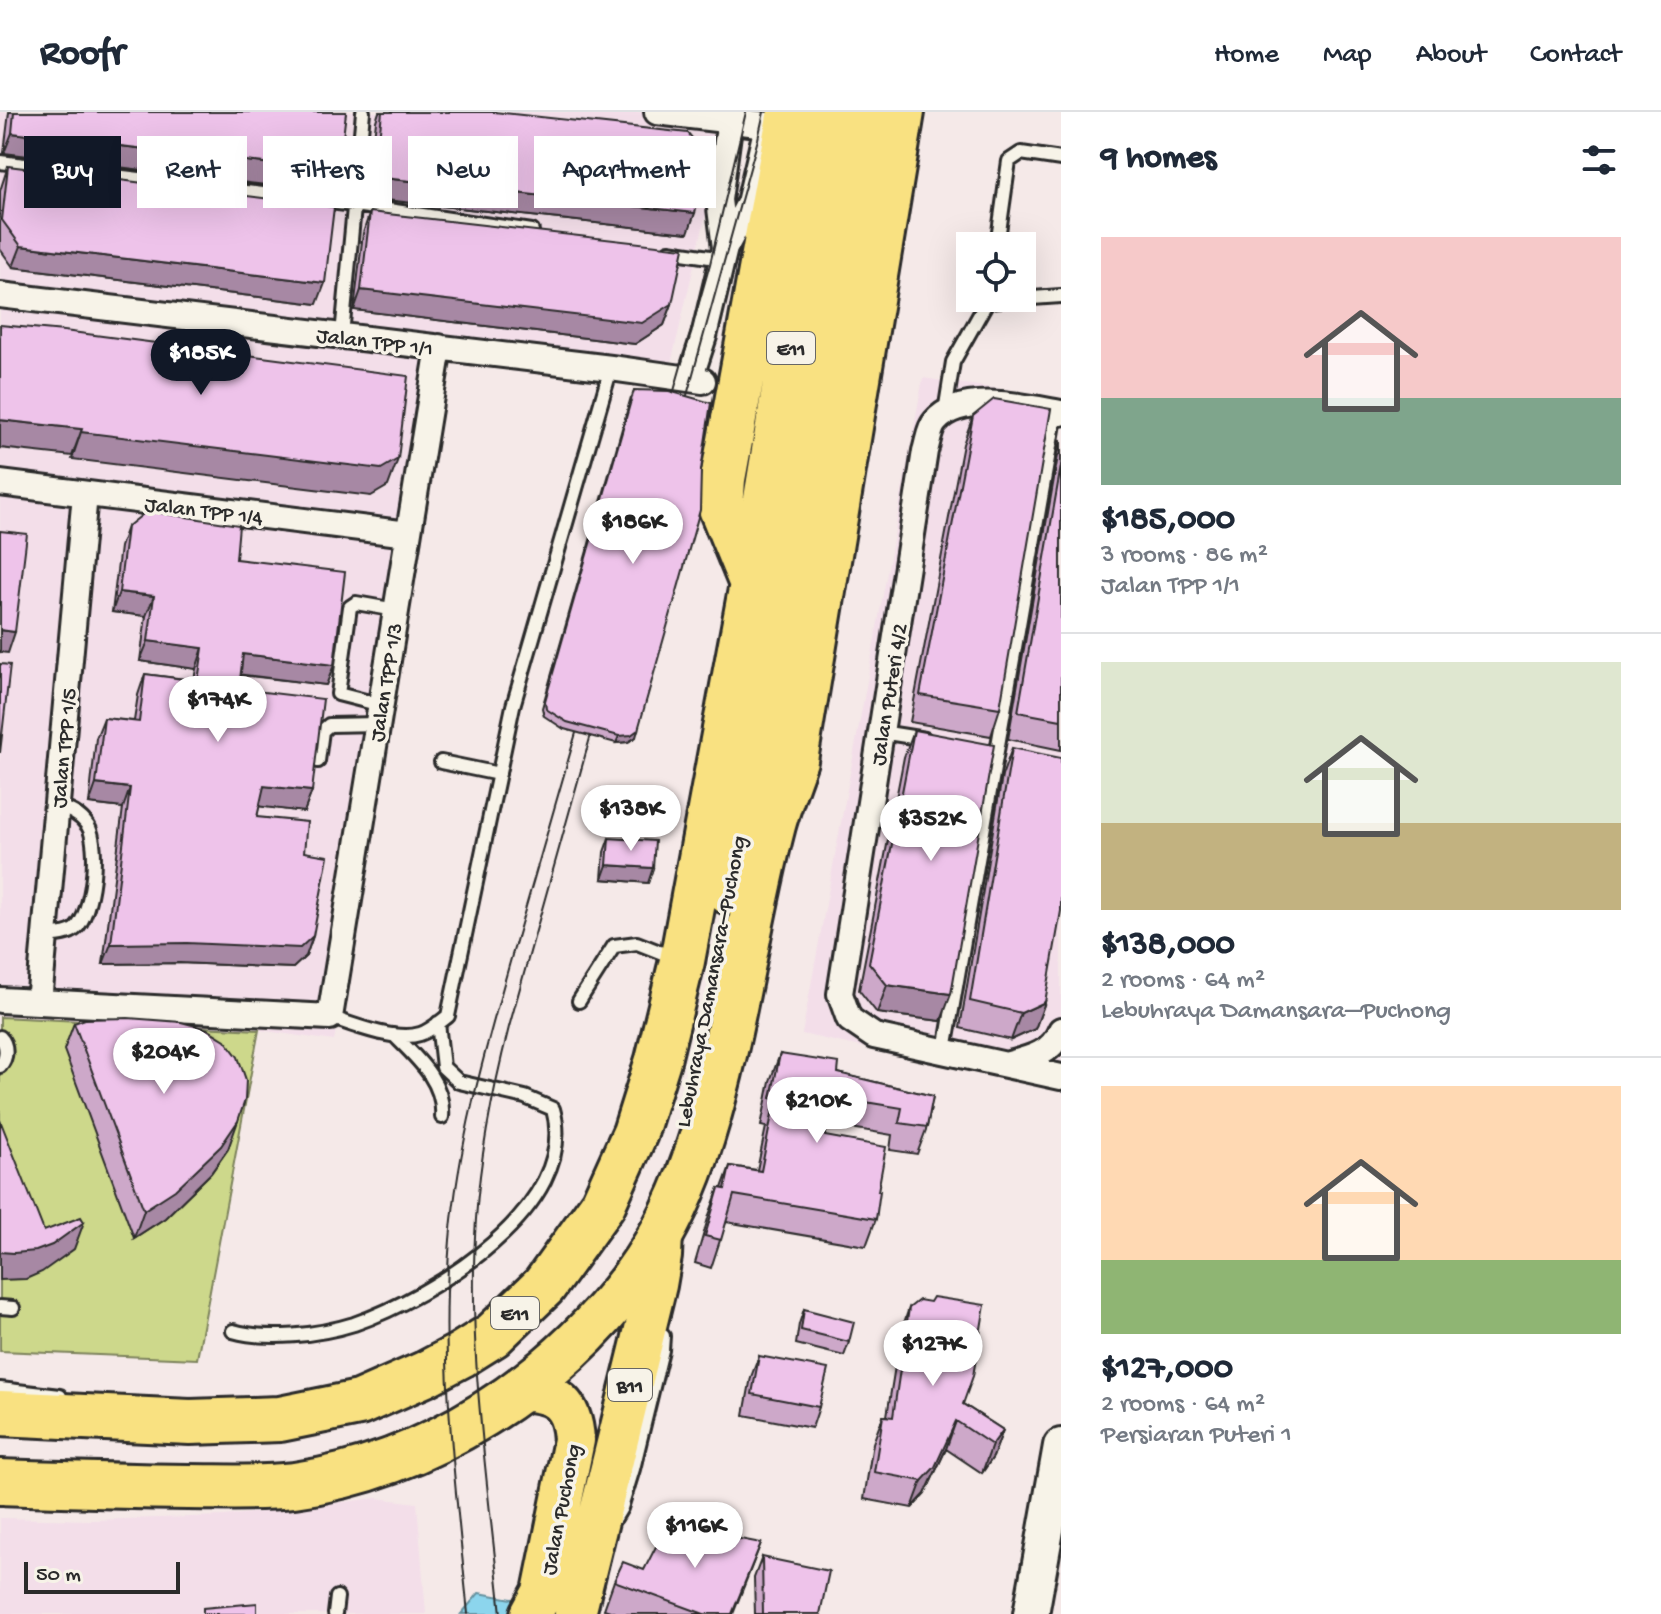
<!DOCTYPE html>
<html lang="en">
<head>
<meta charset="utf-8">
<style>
  body { margin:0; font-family:"Gochi Hand",sans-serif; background:#f6f6f7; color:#1f2937; height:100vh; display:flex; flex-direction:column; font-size:30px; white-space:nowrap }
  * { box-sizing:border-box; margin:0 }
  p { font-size:26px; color:#747a83 }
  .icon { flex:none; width:44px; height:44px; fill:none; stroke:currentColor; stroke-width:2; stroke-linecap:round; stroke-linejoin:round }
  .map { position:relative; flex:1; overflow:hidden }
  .panel { display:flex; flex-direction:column; background:#fff; width:600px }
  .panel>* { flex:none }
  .top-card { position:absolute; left:24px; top:24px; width:760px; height:72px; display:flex; gap:16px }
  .controls { position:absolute; left:956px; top:120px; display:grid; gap:16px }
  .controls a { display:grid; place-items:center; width:80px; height:80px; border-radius:0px; background:#fff; box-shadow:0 8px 32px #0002; font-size:40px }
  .scale { position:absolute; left:24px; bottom:20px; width:156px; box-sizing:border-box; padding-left:8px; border:4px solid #2b2b2b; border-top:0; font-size:22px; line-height:28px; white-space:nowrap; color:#2b2b2b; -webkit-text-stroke:6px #f7f3e8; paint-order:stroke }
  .price { position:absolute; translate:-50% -68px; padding:0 18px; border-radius:28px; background:#fff; color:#222; font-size:26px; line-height:52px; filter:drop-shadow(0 2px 4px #0008) }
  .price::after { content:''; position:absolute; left:50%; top:48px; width:24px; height:18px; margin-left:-12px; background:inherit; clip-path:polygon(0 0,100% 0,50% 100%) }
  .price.active { background:#111827; color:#fff }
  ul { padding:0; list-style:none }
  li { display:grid; align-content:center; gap:16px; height:424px; padding:0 40px }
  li+li { border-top:2px solid #e0e1e3 }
  li span { display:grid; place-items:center; height:248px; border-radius:0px; color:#555 }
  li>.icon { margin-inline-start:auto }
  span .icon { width:144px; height:144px; fill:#fffc; stroke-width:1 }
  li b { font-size:34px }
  h2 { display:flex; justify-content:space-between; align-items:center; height:96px; padding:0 40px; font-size:34px }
  .tag { padding:0 28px; border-radius:0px; background:#fff; box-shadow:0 8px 32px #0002; font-size:28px; line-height:72px }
  .tag.active { background:#111827; color:#fff }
  header { display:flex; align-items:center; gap:48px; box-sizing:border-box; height:112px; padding:0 40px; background:#fff; border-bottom:2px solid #e0e1e3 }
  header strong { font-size:38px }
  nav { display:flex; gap:44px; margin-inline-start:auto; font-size:28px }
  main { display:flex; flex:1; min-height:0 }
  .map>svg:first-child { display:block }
</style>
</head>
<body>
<header>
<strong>Roofr</strong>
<nav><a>Home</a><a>Map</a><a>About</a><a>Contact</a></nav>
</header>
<main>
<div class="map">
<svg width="1061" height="1502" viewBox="0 0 1061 1502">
  <rect width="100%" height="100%" fill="#f5e9e8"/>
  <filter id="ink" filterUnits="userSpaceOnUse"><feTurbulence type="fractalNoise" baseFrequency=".0125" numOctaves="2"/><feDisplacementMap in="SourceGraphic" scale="16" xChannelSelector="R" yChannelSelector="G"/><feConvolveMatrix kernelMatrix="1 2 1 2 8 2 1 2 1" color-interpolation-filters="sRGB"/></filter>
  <g filter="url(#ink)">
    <path fill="#f3dee9" d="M0 0H730L666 273 451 251 334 929 259 918 0 905Z
      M923 266 1061 286V979L802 922Z
      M377 1386 417 1391 426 1502H0V1406L91 1408 225 1404Z"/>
    <path fill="#cdd88b" stroke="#7c825b" stroke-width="2" d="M0 905 259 918 197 1247 0 1239Z"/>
    <path fill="#8cd5ed" stroke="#65919f" stroke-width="2" d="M479 1481 596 1502H461Z"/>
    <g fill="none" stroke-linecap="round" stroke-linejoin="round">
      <g stroke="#2b2b2b" stroke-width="18">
        <path id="lane" d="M0 50 354 93 532 119
          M997 134 1009 49 1021 41 1061 47
          M669 139 723 147
          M988 189 1061 184
          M342 223 363 0
          M945 300 953 250 989 186
          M381 593 338 582 350 495 356 491 396 498
          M881 620 925 627
          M318 649 322 619 329 613 378 612
          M441 650 499 662
          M44 824C54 823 68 823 75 817 93 802 100 733 88 714 80 702 69 698 56 693
          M579 889 614 834 637 831 675 846
          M330 905C353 913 396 930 420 922 430 919 440 910 448 904L513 594 611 256
          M394 923C417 946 445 970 442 1005
          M0 925C8 933 7 946 0 954
          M945 938 1056 300
          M0 1195 13 1196
          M233 1219C268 1229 319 1223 354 1212 430 1186 581 1095 553 997L525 985 459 970 443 955 438 911
          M0 1277 60 1284
          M615 1406 621 1396 633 1357 662 1238 663 1224
          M335 1502 337 1485"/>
      </g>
      <g stroke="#2b2b2b" stroke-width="30">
        <path id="street" d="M657 0 767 13
          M725 136 749 91 764 27
          M0 183 611 256 703 269
          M690 267 704 224 725 136 719 88 731 0
          M1061 301C1027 295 960 279 935 310 929 317 928 330 925 339L840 882 849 907 874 924 1061 965
          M0 371 408 422
          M0 888 330 905 439 235
          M39 890 85 382
          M1009 952C1032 946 1052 941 1061 918"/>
      </g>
      <g stroke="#2b2b2b" stroke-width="40">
        <path id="secondary" d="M1031 1502 1061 1334"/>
      </g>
      <g stroke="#2b2b2b" stroke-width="46">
        <path id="primary" d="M518 1279C555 1278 572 1291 574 1328L543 1480 531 1502
          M575 1502 656 1173 661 1144 662 1121"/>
      </g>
      <g stroke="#2b2b2b" stroke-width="50">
        <path id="highway" d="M752 472 721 396 723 367 790 0
          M729 780 869 0
          M0 1301 190 1310 280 1307 359 1291 425 1262 461 1243 493 1223 544 1174 603 1092 635 1021 658 948 682 849 752 472 830 0
          M0 1370C63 1372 125 1374 188 1375 223 1375 259 1377 294 1373 428 1355 554 1272 634 1165 664 1124 687 1074 702 1025 734 923 746 816 773 713 779 691 787 670 795 648L902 0"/>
      </g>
      <use href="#lane" stroke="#f7f3e8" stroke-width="12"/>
      <use href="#street" stroke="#f7f3e8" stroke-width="24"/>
      <use href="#secondary" stroke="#f7f3e8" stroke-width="34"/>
      <use href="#primary" stroke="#f9e181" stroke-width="40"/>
      <use href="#highway" stroke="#f9e181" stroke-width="44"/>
      <path stroke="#2b2b2b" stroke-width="2" d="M668 300 710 152 746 0
        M681 305 758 27 764 0
        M468 1502C456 1378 439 1253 450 1128 458 1033 484 942 510 850 534 767 558 684 582 600
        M501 1502C488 1371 467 1239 476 1107 480 1042 493 978 509 915L597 601"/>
    </g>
    <path fill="#cda8c9" stroke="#2b2b2b" stroke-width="2" d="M9 0H346L331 81 4 41Z
      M379 0H494L688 121 367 86 376 9Z
      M8 54 317 192 13 155 0 137V79Z
      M370 100 672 192 664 213 635 232 354 198 363 121Z
      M631 285 636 625 628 630 616 631 564 617 544 604 542 596Z
      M973 304 1000 596 991 624 910 610 963 332Z
      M1061 327V638L1008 627Z
      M127 415 236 447 334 553 326 573 240 563 239 577 312 679 304 700 259 694 257 705 304 740 313 824 306 844 293 856 180 851 103 852 123 696 89 692 96 626 104 606 134 609 138 583 145 562 194 568 196 557 140 549 146 504 112 500 120 435Z
      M914 618 941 909 877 901 859 878 904 645Z
      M1012 636 1045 890 1035 917 1011 928 960 916 1002 664Z
      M609 726 653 756 648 771 602 767 604 740Z
      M74 911 228 1037 211 1061 165 1106 134 1126 64 938Z
      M780 942 838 961 933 984 927 1015 917 1042 890 1038 892 1023 828 1012 825 1024 878 1079 876 1107 866 1134 726 1110 711 1156 695 1151 709 1103 719 1076H722L730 1054 757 1058 766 1015 761 1014 770 969Z
      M909 1196 963 1292 1003 1318 993 1345 982 1361 946 1337 925 1382 912 1396 864 1387 873 1331 883 1304H887L900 1223Z
      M804 1197 849 1230 844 1244 796 1232 799 1212Z
      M759 1244 819 1295 812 1316 744 1303 751 1265Z
      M761 1431 733 1502H619L604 1497 614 1469 644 1458Z
      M762 1445 820 1502H755L754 1466Z"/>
    <path fill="#a788a4" stroke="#2b2b2b" stroke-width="2" d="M12 21 339 60 331 81 4 41Z
      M375 65 695 101 688 121 367 86Z
      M21 134 325 171 317 192 13 155Z
      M361 178 672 192 664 213 635 232 354 198Z
      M0 308 82 317 72 344 0 336Z
      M81 320 398 347 388 374 371 384 72 347Z
      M119 480 154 484 146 504 112 500Z
      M0 518 15 520 8 541 0 540Z
      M148 529 203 536 196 557 140 549Z
      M243 542 334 553 326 573 236 562Z
      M638 618 636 625 628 630 616 631 619 624Z
      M96 672 130 676 123 696 89 692Z
      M264 674 312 679 304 700 256 694Z
      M607 753 653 756 648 771 602 767Z
      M313 824 306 844 293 856 180 851 103 852 111 832Z
      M887 873 951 882 941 909 877 901Z
      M1045 890 1035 917 1011 928 1021 901Z
      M238 1009 228 1037 211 1061 165 1106 134 1126 144 1098Z
      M84 1110 74 1137 42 1160 26 1167 0 1168V1140Z
      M956 1309 946 1337 925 1382 912 1396 922 1369Z
      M1003 1318 993 1345 982 1361 992 1333Z"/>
    <path fill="#eec3ea" stroke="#2b2b2b" stroke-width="2" d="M14 0H346L339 60 12 21Z
      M382 0H494L688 21 708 46 695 101 375 65Z
      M8 54 334 95 325 171 21 134 2 108Z
      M370 100 684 136 672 192 642 211 361 178Z
      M0 213 64 219 408 264 398 347 381 357 81 320 82 317 0 308Z
      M634 278 669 279 711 291 701 358 700 398 638 618 631 623 619 624 567 610 546 597 545 589Z
      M994 287 1051 297 1000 596 920 583 973 304Z
      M1061 354V608L1018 600Z
      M147 399 239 413 236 447 345 460 334 553 243 542 239 577 323 587 312 679 264 674 257 705 307 710 304 740 328 744 313 824 300 836 187 831 111 832 130 676 96 672 104 606 139 610 145 562 198 569 203 536 148 529 154 484 119 480 127 415Z
      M0 419 27 422 15 520 0 518Z
      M0 552 10 553 0 641Z
      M914 618 994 633 951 882 887 873 869 851Z
      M1012 636 1061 646V799L1045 890 1021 901 970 889Z
      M609 726 655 729 653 756 607 753Z
      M128 906 181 910 207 917 225 928 238 945 246 968 245 988 238 1009 221 1034 175 1078 144 1098 74 911 85 907Z
      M780 942 839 951 838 961 933 984 927 1015 899 1011 902 996 835 985 825 1024 886 1035 878 1079H880L876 1107 734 1083 721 1128 705 1124 719 1076 725 1077 730 1054 761 1059 775 987 771 986Z
      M0 1008 44 1119 81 1105 84 1110 52 1133 36 1139 14 1141 0 1140Z
      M933 1185 985 1193 973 1264 963 1292 1003 1318 992 1333 956 1309 935 1355 922 1369 874 1360 883 1304 893 1305 909 1196 919 1188 930 1190Z
      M804 1197 854 1210 849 1230 801 1218Z
      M759 1244 828 1257 819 1295 752 1282Z
      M667 1413 761 1431 732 1502H704L614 1469 623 1450 644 1458Z
      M762 1445 829 1459 820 1502H763Z
      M257 1491V1502H203V1496Z"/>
  </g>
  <g text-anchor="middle" stroke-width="7" stroke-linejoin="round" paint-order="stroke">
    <g fill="#f7f3e8" stroke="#686764" stroke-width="2">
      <rect x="767" y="220" width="48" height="32" rx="6"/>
      <rect x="491" y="1185" width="48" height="32" rx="6"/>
      <rect x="608" y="1257" width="44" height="32" rx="6"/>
    </g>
    <g font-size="20" font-weight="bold" fill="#2b2b2b">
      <text x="791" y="243">E11</text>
      <text x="515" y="1208">E11</text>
      <text x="630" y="1280">B11</text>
    </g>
    <g font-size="22" fill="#2b2b2b" stroke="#f7f3e8">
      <text transform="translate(375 228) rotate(7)" y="8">Jalan TPP 1/1</text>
      <text transform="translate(204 397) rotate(7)" y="8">Jalan TPP 1/4</text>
      <text transform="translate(384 570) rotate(-81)" y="8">Jalan TPP 1/3</text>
      <text transform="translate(887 582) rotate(-81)" y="8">Jalan Puteri 4/2</text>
      <text transform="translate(62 636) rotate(-85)" y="8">Jalan TPP 1/5</text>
      <text transform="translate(709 869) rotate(-79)" y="8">Lebuhraya Damansara–Puchong</text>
      <text transform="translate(559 1397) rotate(-79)" y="8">Jalan Puchong</text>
    </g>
  </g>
</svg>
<div class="controls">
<a><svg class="icon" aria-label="locate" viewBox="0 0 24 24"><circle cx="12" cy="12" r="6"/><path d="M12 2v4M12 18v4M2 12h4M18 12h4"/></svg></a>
</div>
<div class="scale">50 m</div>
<b class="price active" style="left:201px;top:285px">$185K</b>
<b class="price" style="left:633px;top:454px">$186K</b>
<b class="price" style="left:218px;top:632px">$174K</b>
<b class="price" style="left:631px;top:741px">$138K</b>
<b class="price" style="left:931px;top:751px">$352K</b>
<b class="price" style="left:164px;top:984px">$204K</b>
<b class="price" style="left:817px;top:1033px">$210K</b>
<b class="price" style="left:933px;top:1276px">$127K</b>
<b class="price" style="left:695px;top:1458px">$116K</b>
<div class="top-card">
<a class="tag active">Buy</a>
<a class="tag">Rent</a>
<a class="tag">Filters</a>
<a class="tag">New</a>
<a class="tag">Apartment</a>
</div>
</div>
<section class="panel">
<h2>9 homes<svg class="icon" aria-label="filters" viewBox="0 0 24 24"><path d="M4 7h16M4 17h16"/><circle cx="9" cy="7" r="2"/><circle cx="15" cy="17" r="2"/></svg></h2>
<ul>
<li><span style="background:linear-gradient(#f6c9c9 65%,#7fa58c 0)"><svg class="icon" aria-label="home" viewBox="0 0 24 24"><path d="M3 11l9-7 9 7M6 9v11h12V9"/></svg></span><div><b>$185,000</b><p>3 rooms · 86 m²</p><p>Jalan TPP 1/1</p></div></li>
<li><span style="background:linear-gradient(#dfe7d0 65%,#c2b280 0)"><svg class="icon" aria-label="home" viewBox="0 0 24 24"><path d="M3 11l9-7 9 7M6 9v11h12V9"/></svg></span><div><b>$138,000</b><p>2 rooms · 64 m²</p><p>Lebuhraya Damansara–Puchong</p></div></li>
<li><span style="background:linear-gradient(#ffd9b3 70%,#8fb573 0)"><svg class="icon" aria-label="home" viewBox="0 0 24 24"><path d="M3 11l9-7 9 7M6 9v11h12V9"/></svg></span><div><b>$127,000</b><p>2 rooms · 64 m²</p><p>Persiaran Puteri 1</p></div></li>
</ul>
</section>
</main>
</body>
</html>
